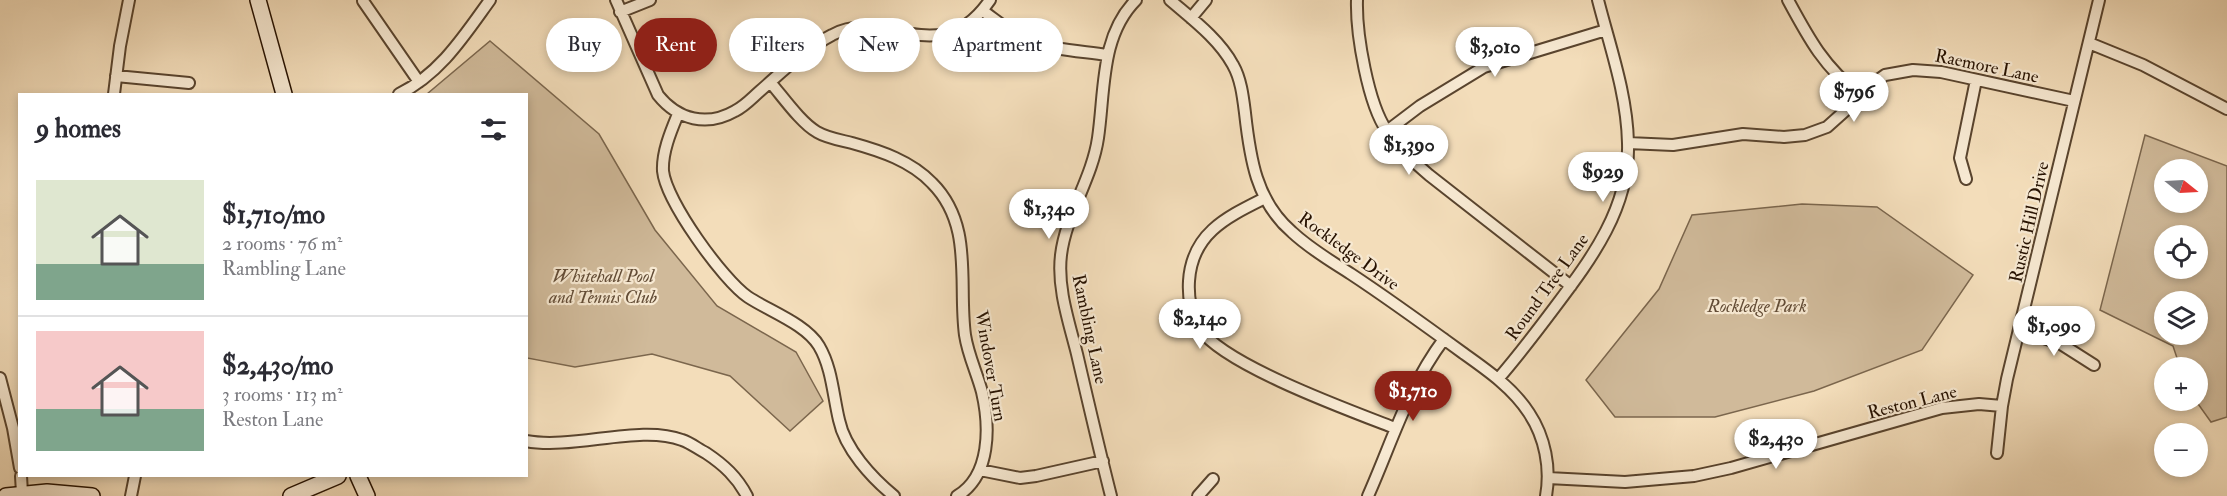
<!DOCTYPE html>
<html lang="en">
<head>
<meta charset="utf-8">
<style>
  body { margin:0; font-family:"IM FELL Double Pica",serif; background:#f2f2f3; color:#2b2b33; height:100vh; display:flex; flex-direction:column; font-size:22px; white-space:nowrap }
  * { box-sizing:border-box; margin:0 }
  p { font-size:20px; color:#7c7c81 }
  .icon { flex:none; width:33px; height:33px; fill:none; stroke:currentColor; stroke-width:2; stroke-linecap:round; stroke-linejoin:round }
  .map { position:relative; flex:1; overflow:hidden }
  .side { position:absolute; left:18px; top:93px; width:510px; height:384px; display:flex; flex-direction:column; background:#fff; border-radius:0px; box-shadow:0 3px 9px #0003 }
  .side>* { flex:none }
  .hud { position:absolute; left:546px; top:18px; width:570px; height:54px; display:flex; gap:12px }
  .needle { width:39px; rotate:108deg }
  .tools { position:absolute; left:2154px; top:159px; display:grid; gap:12px }
  .tools a { display:grid; place-items:center; width:54px; height:54px; border-radius:50%; background:#fff; box-shadow:0 3px 9px #0003; font-size:30px }
  .price { position:absolute; translate:-50% -51px; padding:0 14px; border-radius:21px; background:#fff; color:#222; font-size:20px; line-height:39px; filter:drop-shadow(0 2px 3px #0008) }
  .price::after { content:''; position:absolute; left:50%; top:36px; width:18px; height:14px; margin-left:-9px; background:inherit; clip-path:polygon(0 0,100% 0,50% 100%) }
  .price.on { background:#8f2418; color:#fff }
  ul { padding:0; list-style:none }
  li { display:flex; align-items:center; gap:18px; height:150px; padding:0 18px }
  li+li { border-top:2px solid #e1e1e2 }
  li span { display:grid; place-items:center; flex:none; width:168px; height:120px; border-radius:0px; color:#555 }
  li>.icon { margin-inline-start:auto }
  span .icon { width:72px; height:72px; fill:#fffc; stroke-width:1 }
  li b { font-size:26px }
  h2 { display:flex; justify-content:space-between; align-items:center; height:72px; padding:0 18px; font-size:26px }
  .tag { padding:0 21px; border-radius:27px; background:#fff; box-shadow:0 3px 9px #0003; font-size:21px; line-height:54px }
  .tag.on { background:#8f2418; color:#fff }
  .map>svg:first-child { display:block }
</style>
</head>
<body>
<div class="map">
<svg width="2227" height="496" viewBox="0 0 2227 496">
  <rect width="100%" height="100%" fill="#f3ddba"/>
  <filter id="stains"><feTurbulence type="fractalNoise" baseFrequency=".00333" numOctaves="4"/><feColorMatrix values="0 0 0 0 .2 0 0 0 0 .09 0 0 0 0 .02 0 0 0 .5 -.17"/></filter>
  <radialGradient id="worn" r=".72"><stop offset=".6" stop-color="#630" stop-opacity="0"/><stop offset="1" stop-color="#630" stop-opacity=".3"/></radialGradient>
  <path fill="#d0ba9a" stroke="#7b664d" stroke-width="1.5" fill-rule="evenodd" d="M490 41 599 134 655 230 717 306 796 352 823 401 790 431 730 376 652 354 575 367 527 358 526 94H427Z
    M2145 135 2227 166V417L2211 422 2196 401 2198 368 2180 367 2173 346 2100 310ZM2164 170H2198V202H2164ZM2164 236H2198V268H2164ZM2164 302H2198V334H2164Z
    M1802 204 1877 207 1973 275 1922 350 1814 391 1715 417H1615L1586 380 1659 289 1692 215Z"/>
  <g fill="none" stroke-linecap="round" stroke-linejoin="round">
    <g stroke="#59442e" stroke-width="14">
      <path id="street" d="M616 0 658 95C678 120 707 127 735 111 745 106 752 98 760 91 783 71 805 49 832 35 884 6 940 73 990 0
        M1170 0C1192 19 1219 39 1233 65 1241 79 1243 97 1245 113 1250 158 1256 201 1292 232 1310 249 1331 261 1351 274 1389 299 1426 326 1463 353 1487 370 1513 388 1529 413 1545 437 1551 468 1546 496
        M1357 0C1356 34 1368 104 1387 131 1398 148 1414 162 1429 175L1571 286
        M1788 0C1809 39 1824 67 1860 95
        M363 1 419 82
        M983 11C997 21 1011 33 1027 40 1052 50 1081 51 1107 55
        M620 12 650 0
        M1191 18 1206 0
        M2089 43 2143 65 2227 109
        M116 76 189 83
        M770 82C783 97 801 123 817 132 827 138 840 140 852 143 881 151 911 161 932 183 974 225 958 283 965 335 968 355 977 373 982 392 990 426 991 476 957 496
        M114 94 120 46 129 0
        M399 94C440 74 464 36 490 0
        M678 114C671 131 662 152 663 171 666 201 723 280 748 297 769 311 806 324 819 346 832 368 833 395 839 420 845 449 872 478 894 496
        M1387 131 1420 106 1484 67 1606 30
        M1628 143 1673 145 1743 134 1784 137 1805 135 1827 127 1846 110 1868 87 1885 75 1913 70 1941 72 2074 101
        M1966 179 1960 158 1976 80
        M1265 198C1227 217 1192 233 1189 281 1188 297 1191 316 1200 329 1224 365 1351 411 1395 428
        M2020 330 2061 344 2094 365
        M0 378 13 428 20 468
        M1498 379C1518 356 1537 331 1555 307 1592 258 1630 207 1628 143 1627 94 1610 47 1598 0
        M526 441C574 450 640 424 682 440 691 443 698 449 706 453 724 465 737 477 747 496
        M1997 453 2002 406 2007 379 2099 0
        M980 470 1020 478 1036 476 1103 461
        M21 476 22 493
        M1548 478 1625 482 1694 476 1731 468 1942 408 1979 404 2002 406
        M131 496 135 476
        M1111 496C1099 449 1088 401 1077 354 1069 322 1057 288 1061 255 1066 214 1092 179 1098 138 1105 91 1100 36 1136 0
        M1198 496 1213 479
        M1368 496C1392 442 1408 387 1444 339"/>
    </g>
    <g stroke="#261100" stroke-width="18">
      <path id="secondary" d="M258 0 284 94
        M358 476 367 496
        M6 496 47 492 92 496
        M291 496 338 476"/>
    </g>
    <use href="#street" stroke="#f7e9d2" stroke-width="10"/>
    <use href="#secondary" stroke="#f7e9d2" stroke-width="15"/>
  </g>
  <g text-anchor="middle" stroke-width="4.5" stroke-linejoin="round" paint-order="stroke">
    <g font-size="18" fill="#261100" stroke="#f7e9d2">
      <text transform="translate(1987 66) rotate(12)" y="6">Raemore Lane</text>
      <text transform="translate(2029 222) rotate(-77)" y="6">Rustic Hill Drive</text>
      <text transform="translate(1349 251) rotate(36)" y="6">Rockledge Drive</text>
      <text transform="translate(1547 287) rotate(-54)" y="6">Round Tree Lane</text>
      <text transform="translate(1090 329) rotate(78)" y="6">Rambling Lane</text>
      <text transform="translate(991 366) rotate(80)" y="6">Windover Turn</text>
      <text transform="translate(1912 402) rotate(-14)" y="6">Reston Lane</text>
    </g>
    <g font-size="18" font-style="italic" fill="#624c36" stroke="#f7e9d2">
      <text x="603" y="282">Whitehall Pool<tspan x="603" dy="21">and Tennis Club</tspan></text>
      <text x="1757" y="312">Rockledge Park</text>
    </g>
  </g>
  <rect width="100%" height="100%" filter="url(#stains)"/>
  <rect width="100%" height="100%" fill="url(#worn)"/>
</svg>
<div class="tools">
<a><svg class="needle" viewBox="-14 -14 28 28"><path d="M0-13l5 13h-10z" fill="#e53935"/><path d="M0 13l5-13h-10z" fill="#7c7c81"/></svg></a>
<a><svg class="icon" aria-label="locate" viewBox="0 0 24 24"><circle cx="12" cy="12" r="6"/><path d="M12 2v4M12 18v4M2 12h4M18 12h4"/></svg></a>
<a><svg class="icon" aria-label="layers" viewBox="0 0 24 24"><path d="M12 4l9 5-9 5-9-5zM3 14l9 5 9-5"/></svg></a>
<a>+</a>
<a>−</a>
</div>
<b class="price" style="left:1495px;top:78px">$3,010</b>
<b class="price" style="left:1854px;top:123px">$796</b>
<b class="price" style="left:1409px;top:176px">$1,390</b>
<b class="price" style="left:1603px;top:203px">$929</b>
<b class="price" style="left:1049px;top:240px">$1,340</b>
<b class="price" style="left:1200px;top:350px">$2,140</b>
<b class="price" style="left:2054px;top:357px">$1,090</b>
<b class="price on" style="left:1413px;top:422px">$1,710</b>
<b class="price" style="left:1776px;top:470px">$2,430</b>
<div class="hud">
<a class="tag">Buy</a>
<a class="tag on">Rent</a>
<a class="tag">Filters</a>
<a class="tag">New</a>
<a class="tag">Apartment</a>
</div>
<section class="side">
<h2>9 homes<svg class="icon" aria-label="filters" viewBox="0 0 24 24"><path d="M4 7h16M4 17h16"/><circle cx="9" cy="7" r="2"/><circle cx="15" cy="17" r="2"/></svg></h2>
<ul>
<li><span style="background:linear-gradient(#dfe7d0 70%,#7fa58c 0)"><svg class="icon" aria-label="home" viewBox="0 0 24 24"><path d="M3 11l9-7 9 7M6 9v11h12V9"/></svg></span><div><b>$1,710/mo</b><p>2 rooms · 76 m²</p><p>Rambling Lane</p></div></li>
<li><span style="background:linear-gradient(#f6c9c9 65%,#7fa58c 0)"><svg class="icon" aria-label="home" viewBox="0 0 24 24"><path d="M3 11l9-7 9 7M6 9v11h12V9"/></svg></span><div><b>$2,430/mo</b><p>3 rooms · 113 m²</p><p>Reston Lane</p></div></li>
</ul>
</section>
</div>
</body>
</html>
